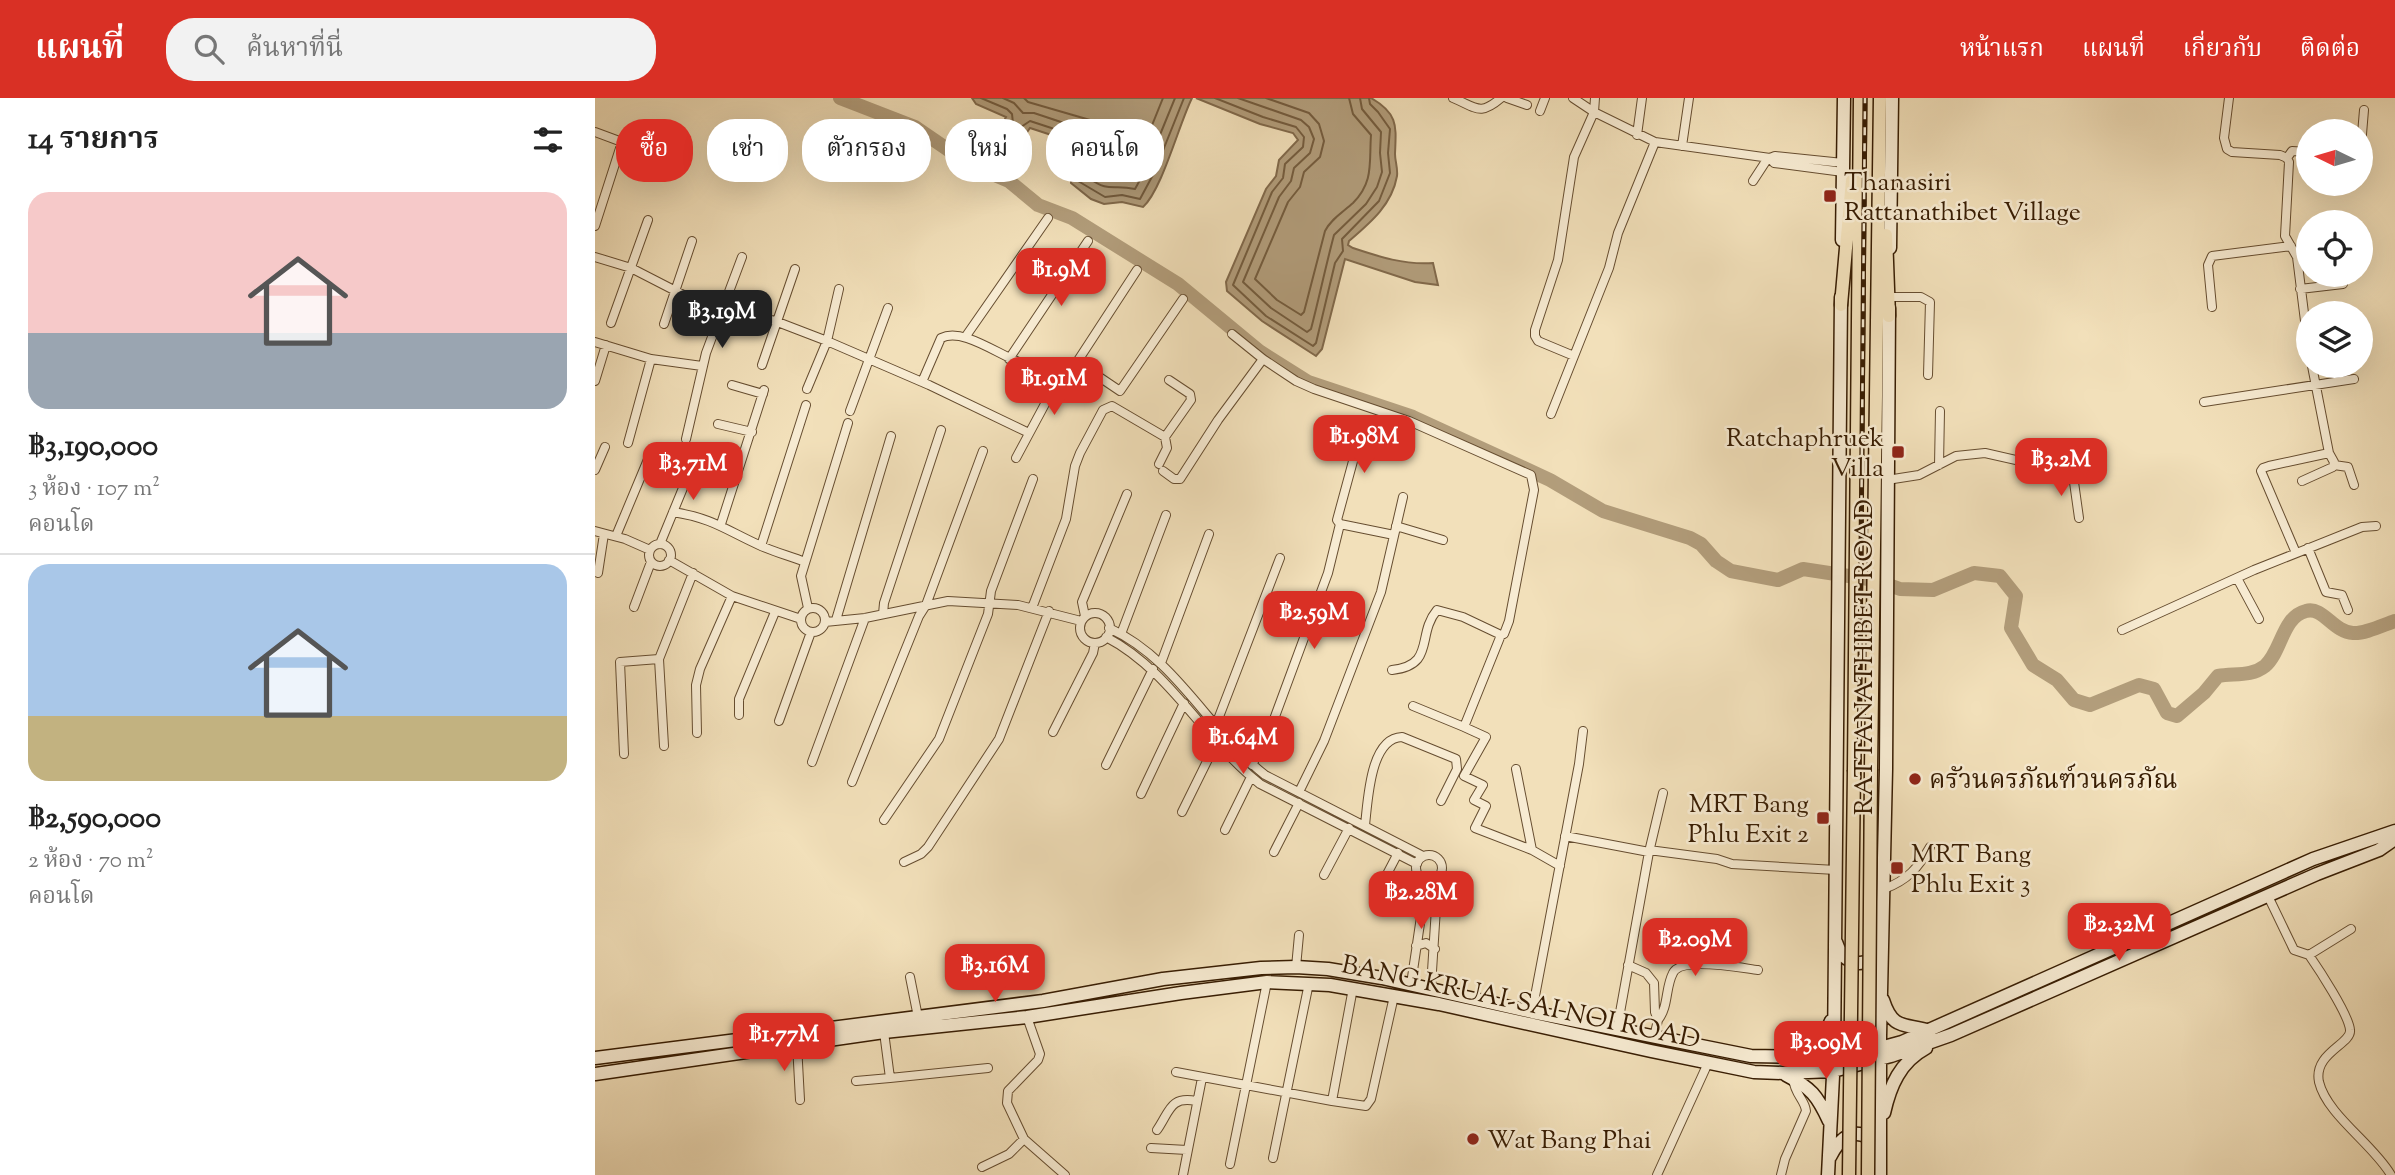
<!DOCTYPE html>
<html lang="th">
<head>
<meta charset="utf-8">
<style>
  body { margin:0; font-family:"Sorts Mill Goudy","Noto Serif Thai",serif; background:#f2f2f2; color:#222; height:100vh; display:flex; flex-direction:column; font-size:26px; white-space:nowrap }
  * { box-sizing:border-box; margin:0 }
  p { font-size:23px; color:#767676 }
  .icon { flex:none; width:38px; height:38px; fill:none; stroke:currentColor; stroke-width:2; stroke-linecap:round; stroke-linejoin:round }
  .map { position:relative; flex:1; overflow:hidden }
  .panel { display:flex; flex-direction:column; background:#fff; width:595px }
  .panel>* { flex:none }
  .hud { position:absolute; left:21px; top:21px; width:665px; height:63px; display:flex; gap:14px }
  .needle { width:46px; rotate:275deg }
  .fabs { position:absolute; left:1701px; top:21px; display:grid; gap:14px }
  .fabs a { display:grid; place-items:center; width:77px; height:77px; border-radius:50%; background:#fff; box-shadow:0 7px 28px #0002; font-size:35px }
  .price { position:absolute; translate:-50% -60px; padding:0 16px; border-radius:14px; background:#d93025; color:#fff; font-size:23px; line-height:46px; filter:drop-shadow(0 2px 4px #0008) }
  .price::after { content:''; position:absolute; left:50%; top:42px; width:21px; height:16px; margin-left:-10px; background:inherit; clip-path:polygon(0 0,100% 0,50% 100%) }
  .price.on { background:#222; color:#fff }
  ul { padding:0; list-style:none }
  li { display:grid; align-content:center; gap:14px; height:371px; padding:0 28px }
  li+li { border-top:2px solid #e0e0e0 }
  li span { display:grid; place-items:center; height:217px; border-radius:21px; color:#555 }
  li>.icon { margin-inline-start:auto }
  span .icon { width:126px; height:126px; fill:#fffc; stroke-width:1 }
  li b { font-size:30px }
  h2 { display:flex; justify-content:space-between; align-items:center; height:84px; padding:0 28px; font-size:30px }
  .pill { padding:0 24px; border-radius:28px; background:#fff; box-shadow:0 7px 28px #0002; font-size:24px; line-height:63px }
  .pill.on { background:#d93025; color:#fff }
  header { display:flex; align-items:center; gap:42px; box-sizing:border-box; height:98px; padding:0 35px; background:#d93025; color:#fff }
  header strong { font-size:33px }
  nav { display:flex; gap:38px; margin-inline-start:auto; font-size:24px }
  .search { width:490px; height:63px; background:#f2f2f2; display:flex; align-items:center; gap:18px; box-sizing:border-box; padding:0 24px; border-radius:28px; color:#767676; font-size:26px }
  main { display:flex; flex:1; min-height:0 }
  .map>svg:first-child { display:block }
</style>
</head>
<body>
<header>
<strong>แผนที่</strong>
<div class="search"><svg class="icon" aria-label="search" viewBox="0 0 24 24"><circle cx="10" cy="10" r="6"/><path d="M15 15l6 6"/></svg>ค้นหาที่นี่</div>
<nav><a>หน้าแรก</a><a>แผนที่</a><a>เกี่ยวกับ</a><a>ติดต่อ</a></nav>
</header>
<main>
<section class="panel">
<h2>14 รายการ<svg class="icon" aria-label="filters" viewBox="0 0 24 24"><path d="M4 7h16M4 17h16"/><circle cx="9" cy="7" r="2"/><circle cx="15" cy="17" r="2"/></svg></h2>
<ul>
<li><span style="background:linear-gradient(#f6c9c9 65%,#9aa5b1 0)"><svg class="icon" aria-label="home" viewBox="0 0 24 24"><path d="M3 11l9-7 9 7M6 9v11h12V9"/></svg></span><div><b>฿3,190,000</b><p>3 ห้อง · 107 m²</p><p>คอนโด</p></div></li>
<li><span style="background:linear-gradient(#a9c7e8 70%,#c2b280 0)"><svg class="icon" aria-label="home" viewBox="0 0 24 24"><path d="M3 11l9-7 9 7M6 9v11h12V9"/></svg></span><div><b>฿2,590,000</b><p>2 ห้อง · 70 m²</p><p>คอนโด</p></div></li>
</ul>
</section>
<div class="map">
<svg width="1800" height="1077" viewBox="0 0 1800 1077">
  <rect width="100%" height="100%" fill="#f2e0ba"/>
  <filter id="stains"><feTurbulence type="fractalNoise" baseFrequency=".00286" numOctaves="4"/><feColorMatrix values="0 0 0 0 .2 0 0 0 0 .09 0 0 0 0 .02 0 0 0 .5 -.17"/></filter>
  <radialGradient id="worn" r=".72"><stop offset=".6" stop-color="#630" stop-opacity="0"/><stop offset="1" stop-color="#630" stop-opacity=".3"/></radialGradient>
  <path fill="#b29d7b" stroke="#81694b" stroke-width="2" d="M377 0H597C584 26 567 92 548 109L527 104 509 106 496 101 476 85V77L488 51 487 47 435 30 430 37 422 57 402 51 399 43 411 19 381 6Z
    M601 0H776C804 16 801 29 800 56 800 63 803 70 802 78 797 107 775 125 754 143L753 147 758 150C785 159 809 167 838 165L843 187 820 184 750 161 727 251 721 258 667 223 632 193 631 184 671 91 681 78 684 62 703 42 698 35 665 26Z"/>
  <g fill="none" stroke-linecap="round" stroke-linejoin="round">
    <path stroke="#745c3e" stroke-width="2" d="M386 0 412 11 417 16 418 25 408 42 410 46 418 48 426 29 435 23 490 41C501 51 488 67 483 79V83L510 99 527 97 545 101 559 75 589 0
      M408 0 419 5 428 15H439L496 34C513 50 495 63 494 80 514 95 518 86 540 91L551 71 580 0
      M429 0 433 4 495 22 507 29 513 39 515 50 506 74 514 80 537 77 568 0
      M620 0 668 19 701 29 709 39 708 49 690 66 688 80 677 94 638 187 671 218 718 248 721 245 740 165 748 153 747 141 784 103 795 75 793 55 795 31 783 14 775 6 774 0
      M643 0 706 22 714 29 719 41 715 55 699 70 696 83 684 99 648 184 676 210 712 234 716 231C724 200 731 167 739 137L771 106 782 89 787 74 785 55 786 34 767 11 765 0
      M671 0 714 15 724 26 729 43 725 59 709 74 705 89 693 104 660 181 682 202 706 217 709 214 730 133C736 121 748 114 758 105 779 84 774 65 776 37L758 16 754 0"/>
    <path stroke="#b29d7b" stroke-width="14" d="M245 0 320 29 374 66 414 83 443 107 477 120 583 186 664 253 713 284 818 319 955 382 1008 413 1095 440 1106 446 1121 463 1136 473 1183 482 1208 471 1280 482 1305 491 1338 492 1379 475 1405 478 1421 498 1416 530 1438 567 1462 582 1479 602 1495 607 1544 587 1559 591 1572 615 1582 618 1609 595 1623 578C1639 575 1656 579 1670 568 1687 553 1687 519 1711 513 1728 508 1738 534 1758 535 1770 536 1788 527 1800 523"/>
    <g stroke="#664d30" stroke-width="10">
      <path id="street" d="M858 0C882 10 885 18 906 0
        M912 0 932 7
        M978 0 999 14 1060 44 1175 60
        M1634 0 1629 40 1632 51 1637 54 1685 57 1692 60 1694 64 1690 138 1702 159 1713 247
        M945 13 950 0
        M0 34 27 44 0 128
        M1042 37 1047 0
        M1087 48 1094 0
        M1766 48 1769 12
        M1692 60 1697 53 1713 54
        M1248 74 1179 65 1175 60 1180 58 1248 65
        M1158 83 1173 60
        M0 159 36 170 108 207 180 223 232 243 334 287 434 335
        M1705 191 1748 186
        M1294 199H1326L1335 204 1333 277
        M1617 209 1613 167 1617 158 1696 148
        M16 225 53 122
        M69 226 97 143
        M637 236 668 261 701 283 719 291 814 323 936 377 939 392 914 523 909 536 906 537 868 519 842 512C821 537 841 567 797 572
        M371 238 453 120
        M0 244 56 261 107 268
        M979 258 943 243 940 238V232L963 162 979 59 999 14 1000 0
        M414 261 493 143
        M482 264 542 172
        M167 267 200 171
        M0 283 11 247
        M327 284 346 240C373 227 417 270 449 271 459 271 472 266 482 264L525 293 588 201
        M137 287 168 296
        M212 291 232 243 244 191
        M1609 304 1759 281
        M255 313 293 210
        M956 316 1014 170 1023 135 1060 44
        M123 326 157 334
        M767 330 742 422 745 426 799 437
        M570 339 596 302 595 296 574 282
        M91 341 111 255 147 159
        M33 345 56 261
        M421 360 458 291 456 269
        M1344 367 1345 313
        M1739 367 1753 369 1759 387
        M0 372 10 349
        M568 373 579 381H585L623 322 668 261
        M1292 382 1324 377 1361 358 1390 355 1470 373 1478 377 1484 420
        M1707 383 1738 369 1739 364 1734 355
        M78 414C117 420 131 432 164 447 179 454 195 458 210 464
        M126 426 169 292
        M801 428 848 442
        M0 433 30 441 55 452
        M21 438 54 359
        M65 446 104 351
        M54 457a11 11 0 1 1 22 0a11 11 0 1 1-22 0Z
        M166 448 211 307
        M1713 450 1731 494 1747 497 1753 512
        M1701 455 1666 373 1668 370 1674 368 1734 355 1717 268
        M74 462 137 498 206 521
        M3 475 9 436
        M1642 480 1664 521
        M39 509 56 464
        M206 522a12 12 0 1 1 24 0a12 12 0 1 1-24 0Z
        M213 510 206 478 253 325
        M437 510 471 421 480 368 485 355 508 312 517 308 570 339 572 350 564 366
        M485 530a15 15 0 1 1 30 0a15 15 0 1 1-30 0Z
        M288 516 289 505 346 332
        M490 518 487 504 532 396
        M241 522 296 338
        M230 524 270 520 353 503 423 507 486 523
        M514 530C582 561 614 633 670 677L828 758
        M1527 532 1659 472 1767 429 1781 428
        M526 536 571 417
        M906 537 869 629 891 639 869 678 888 687 879 702 891 708 880 730 937 752
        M511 539C576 573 608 641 665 686L822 766
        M566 565 614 436
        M818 608 869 629
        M144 617V601L180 514
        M184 623 216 534
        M617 629 622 624 685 460
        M458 634 498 555 500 545
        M102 635 101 587 105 571 137 498
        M69 648 64 561 98 475
        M29 656 25 564 64 561
        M217 664 270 520
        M511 667 558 571
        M657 667 675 632 733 475 745 426
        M921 671 937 752 965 768
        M257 684 324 518 331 507 388 353
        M704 694 729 643 786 494 808 399
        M546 696 589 605
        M587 714 621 645
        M289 722 344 641 393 516 396 493 438 381
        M770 727C773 702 775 640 807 639L861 661 862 671 846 703
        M630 732 656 679
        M970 738 1054 754
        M1054 752 1122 761 1137 766 1241 772
        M679 754 704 705
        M821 770a13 13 0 1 1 26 0a13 13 0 1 1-26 0Z
        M309 764 326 756 333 749 404 641 454 513
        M729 777 754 730
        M1289 791C1313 782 1323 770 1335 749
        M1673 798 1699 852 1714 857C1723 870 1754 917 1755 932 1757 946 1718 955 1724 984 1732 1017 1778 1046 1796 1077
        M779 801 803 755
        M821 848 831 845 840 851
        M1714 857 1756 831
        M1033 867 1051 875 1059 885 1060 914 1063 922 1059 939
        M701 869 704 837
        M315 879 323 919
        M816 886 830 792V782
        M836 889 843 778
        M937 914 984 666 988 633
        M432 919 445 956 443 962 413 993 412 1005 429 1041 470 1077
        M1063 922C1074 908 1070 890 1078 875 1086 858 1146 870 1163 872
        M1022 931 1054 754 1068 695
        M289 934 295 980 393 970
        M202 946 205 1002
        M581 974 737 1003 771 1008 776 1001 799 898
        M261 983 295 980
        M737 1003 758 890
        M562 1032C575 1013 575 998 601 1003
        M556 1050 592 1052
        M678 1060 714 885
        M635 1066 672 884
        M387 1069 414 1056 429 1041
        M588 1077 607 980
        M1062 1077 1113 965
        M1186 1077 1190 1061 1211 1013C1210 1002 1200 997 1198 981"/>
    </g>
    <g stroke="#371c02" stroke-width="15">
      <path id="secondary" d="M1247 142 1249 0
        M1295 150 1297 0
        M1241 844C1247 864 1267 873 1282 856
        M1288 902C1298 933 1310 925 1335 933
        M1199 957C1217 950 1229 941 1236 923
        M0 960 448 903 568 881 666 870 701 869 733 871 787 880 937 914 1156 958 1227 959 1285 950 1307 944 1718 761 1800 733
        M0 976 289 934 432 919 586 895 672 884 735 887 844 906 1056 953 1159 974 1188 975 1238 973 1296 958 1356 937 1722 776 1784 752 1800 741
        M1191 977C1216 990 1222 997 1234 1023
        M1289 1015C1295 988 1305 964 1331 950
        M1235 1059C1245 1039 1260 1027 1280 1044
        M1233 1077 1239 958 1246 199
        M1285 1077V938L1291 671 1294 210"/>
    </g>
    <g stroke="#371c02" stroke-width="15">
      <path id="primary" d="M1291 137 1294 218
        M1246 207 1257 82
        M1276 671 1285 0
        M1259 672 1265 0"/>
    </g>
    <use href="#street" stroke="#f7ebd2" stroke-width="8"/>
    <use href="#secondary" stroke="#f7ebd2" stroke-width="12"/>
    <use href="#primary" stroke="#f2e0ba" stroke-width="12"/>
    <g stroke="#371c02" stroke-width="5">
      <path id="rail" d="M1256 1077 1259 791 1264 684 1270 0
        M1271 1077 1273 791 1271 721"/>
    </g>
    <use href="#rail" stroke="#f7ebd2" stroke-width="2.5" stroke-dasharray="8" stroke-linecap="butt"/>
    <g stroke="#371c02" stroke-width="15" stroke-linecap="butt">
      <path id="primary-bridge" d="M1254 1077 1259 672
        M1273 1077 1276 671"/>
    </g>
    <use href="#primary-bridge" stroke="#f2e0ba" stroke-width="12"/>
  </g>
  <g fill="#8f2418" stroke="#f7ebd2" stroke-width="2.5">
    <rect x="1228" y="91" width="14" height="14" rx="3.5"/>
    <rect x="1296" y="347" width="14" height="14" rx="3.5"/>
    <circle cx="1320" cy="681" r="7"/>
    <rect x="1221" y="713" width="14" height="14" rx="3.5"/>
    <rect x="1295" y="763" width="14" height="14" rx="3.5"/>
    <circle cx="878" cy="1041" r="7"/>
  </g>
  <g text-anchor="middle" stroke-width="5" stroke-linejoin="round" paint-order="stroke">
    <g font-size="26" fill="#371c02" stroke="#f7ebd2" text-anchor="start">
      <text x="1249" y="92">Thanasiri<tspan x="1249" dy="30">Rattanathibet Village</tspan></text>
      <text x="1289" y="348" text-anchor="end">Ratchaphruek<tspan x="1289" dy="30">Villa</tspan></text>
      <text x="1334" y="690">ครัวนครภัณฑ์วนครภัณ</text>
      <text x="1214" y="714" text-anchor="end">MRT Bang<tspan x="1214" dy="30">Phlu Exit 2</tspan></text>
      <text x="1316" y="764">MRT Bang<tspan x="1316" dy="30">Phlu Exit 3</tspan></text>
      <text x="892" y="1050">Wat Bang Phai</text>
    </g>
    <g font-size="26" fill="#371c02" stroke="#f7ebd2">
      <text transform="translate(1268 559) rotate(-90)" y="9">RATTANATHIBET ROAD</text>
      <text transform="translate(926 903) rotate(12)" y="9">BANG KRUAI-SAI NOI ROAD</text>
    </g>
  </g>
  <rect width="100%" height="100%" filter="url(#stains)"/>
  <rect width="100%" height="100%" fill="url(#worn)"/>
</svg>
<div class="fabs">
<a><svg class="needle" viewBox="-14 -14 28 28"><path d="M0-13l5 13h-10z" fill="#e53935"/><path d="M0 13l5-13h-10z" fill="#767676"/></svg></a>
<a><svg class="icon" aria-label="locate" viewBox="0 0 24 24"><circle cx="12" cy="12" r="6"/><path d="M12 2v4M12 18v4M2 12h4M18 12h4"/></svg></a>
<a><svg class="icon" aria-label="layers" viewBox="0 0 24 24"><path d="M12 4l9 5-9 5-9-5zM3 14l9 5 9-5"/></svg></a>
</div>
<b class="price" style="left:466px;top:210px">฿1.9M</b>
<b class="price on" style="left:127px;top:252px">฿3.19M</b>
<b class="price" style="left:459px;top:319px">฿1.91M</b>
<b class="price" style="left:769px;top:377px">฿1.98M</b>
<b class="price" style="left:1466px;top:400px">฿3.2M</b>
<b class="price" style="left:98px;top:404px">฿3.71M</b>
<b class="price" style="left:719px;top:553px">฿2.59M</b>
<b class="price" style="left:648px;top:678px">฿1.64M</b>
<b class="price" style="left:826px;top:833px">฿2.28M</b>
<b class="price" style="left:1524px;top:865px">฿2.32M</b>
<b class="price" style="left:1100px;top:880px">฿2.09M</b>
<b class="price" style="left:400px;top:906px">฿3.16M</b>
<b class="price" style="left:189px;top:975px">฿1.77M</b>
<b class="price" style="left:1231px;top:983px">฿3.09M</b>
<div class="hud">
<a class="pill on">ซื้อ</a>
<a class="pill">เช่า</a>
<a class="pill">ตัวกรอง</a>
<a class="pill">ใหม่</a>
<a class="pill">คอนโด</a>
</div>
</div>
</main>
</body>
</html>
